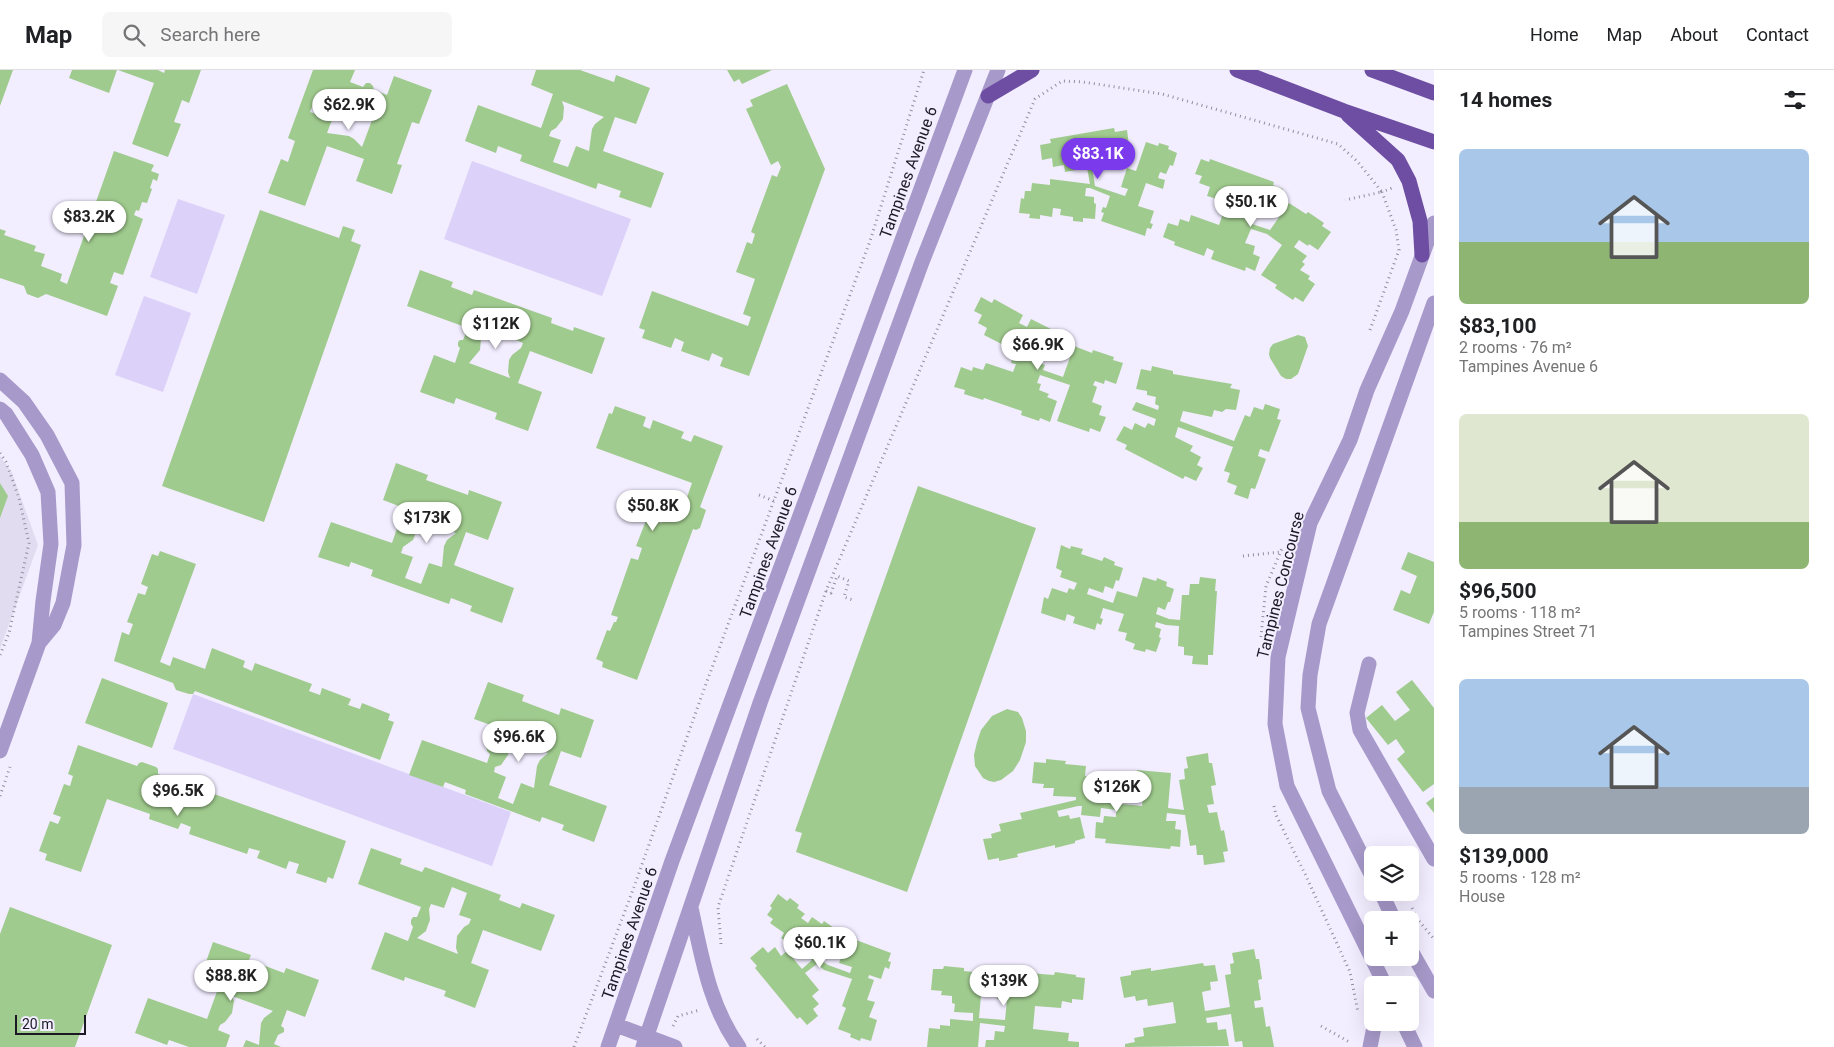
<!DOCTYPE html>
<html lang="en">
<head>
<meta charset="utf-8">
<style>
  body { margin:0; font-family:Roboto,sans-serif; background:#f6f6f6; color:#202124; height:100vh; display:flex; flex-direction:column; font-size:19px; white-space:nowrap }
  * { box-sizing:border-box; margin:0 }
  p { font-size:16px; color:#757577 }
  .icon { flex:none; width:28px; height:28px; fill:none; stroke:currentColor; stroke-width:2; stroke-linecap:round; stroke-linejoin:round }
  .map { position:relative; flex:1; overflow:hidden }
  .panel { display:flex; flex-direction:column; background:#fff; width:400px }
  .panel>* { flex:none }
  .fabs { position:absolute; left:1364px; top:776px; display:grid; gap:10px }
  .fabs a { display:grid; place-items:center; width:55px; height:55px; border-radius:8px; background:#fff; box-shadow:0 5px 20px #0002; font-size:25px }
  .scale { position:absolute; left:15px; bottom:12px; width:71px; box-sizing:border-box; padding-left:5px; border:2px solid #1c1924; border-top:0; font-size:14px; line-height:18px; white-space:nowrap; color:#1c1924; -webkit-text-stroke:4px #f2edff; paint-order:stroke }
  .price { position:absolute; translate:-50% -42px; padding:0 11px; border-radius:18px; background:#fff; color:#222; font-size:16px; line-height:32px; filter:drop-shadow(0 1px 2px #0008) }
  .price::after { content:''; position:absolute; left:50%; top:30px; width:15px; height:11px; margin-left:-8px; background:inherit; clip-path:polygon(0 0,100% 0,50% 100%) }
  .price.on { background:#7c3aed; color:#fff }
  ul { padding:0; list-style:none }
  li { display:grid; align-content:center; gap:10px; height:265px; padding:0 25px }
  li span { display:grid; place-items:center; height:155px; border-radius:8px; color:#555 }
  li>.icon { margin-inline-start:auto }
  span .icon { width:90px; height:90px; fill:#fffc; stroke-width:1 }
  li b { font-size:21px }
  h2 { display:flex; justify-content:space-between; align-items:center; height:60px; padding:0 25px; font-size:21px }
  header { display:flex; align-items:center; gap:30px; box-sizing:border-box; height:70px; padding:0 25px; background:#fff; border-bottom:1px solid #e0e0e0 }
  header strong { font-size:24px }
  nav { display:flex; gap:28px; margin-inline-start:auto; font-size:18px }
  .search { width:350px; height:45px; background:#f6f6f6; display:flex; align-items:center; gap:12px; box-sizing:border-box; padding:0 18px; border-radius:8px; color:#757577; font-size:19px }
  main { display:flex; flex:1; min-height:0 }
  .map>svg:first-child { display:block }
</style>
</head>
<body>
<header>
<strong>Map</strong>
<div class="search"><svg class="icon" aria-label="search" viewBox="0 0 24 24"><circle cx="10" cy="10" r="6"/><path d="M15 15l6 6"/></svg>Search here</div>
<nav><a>Home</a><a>Map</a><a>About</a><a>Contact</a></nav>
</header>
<main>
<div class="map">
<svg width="1434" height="977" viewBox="0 0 1434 977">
  <rect width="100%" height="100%" fill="#f2edff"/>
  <path fill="#e2dcf1" d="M0 386 12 403 38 475 0 579Z"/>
  <path fill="#dcd1f9" d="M472 91 631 149 602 226 444 169Z
    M178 129 225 145 197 224 150 207Z
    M144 226 191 243 163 322 115 305Z
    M193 624 511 742 492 796 173 679Z"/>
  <path fill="#a0cb8e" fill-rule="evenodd" d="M0 0H13L0 36Z
    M72 0H117L109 23 69 8Z
    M118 0H158L164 3 165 0H201L189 33 182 30 174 52 181 54 168 87 132 74 154 13Z
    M313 0H355L350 12 363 17 366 13H370L373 16 374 20 387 25 394 6 432 20 419 54 412 52 397 94 402 95 392 124 356 111 364 89 327 76 305 136 268 123 281 89 288 92 295 71 288 68ZM342 23 347 25 354 34 360 37 365 39 377 37 362 77 354 69 349 66 327 63 332 50 310 42 316 27 338 35Z
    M536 0H580L614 12 616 5 650 18 636 54 615 47 603 81 664 103 651 138 619 127 621 121 598 113 596 119 520 91 522 85 498 76 496 83 465 71 478 35 541 58 553 24 531 15ZM562 31 604 47 595 54 592 59 589 81 576 76 568 97 553 92 561 70 549 66 551 61 556 58 563 49 564 37Z
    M727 0H772L742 14 739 9 734 12Z
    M787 14 825 99 749 306 720 296 723 288 712 283 709 291 681 281 684 272 675 268 671 278 642 268 645 260 639 258 652 221 748 256 751 247 743 244 755 209 736 202 747 172 752 174 755 164 751 162 772 105 777 107 781 97 778 91 771 95 746 39 753 36 750 30Z
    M1114 58 1115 62 1127 60 1129 76 1121 77 1122 85 1113 87 1114 94 1092 98 1095 116 1125 126 1128 119 1121 117 1127 98 1136 101 1146 72 1158 76 1159 73 1169 76 1168 79 1177 83 1173 96 1170 95 1166 104 1160 102 1158 108 1165 110 1163 119 1146 113 1138 136 1154 141 1150 153 1153 154 1151 159 1147 158 1145 166 1101 151 1104 143 1101 142 1103 137 1106 138 1110 126 1090 118H1086L1085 126 1094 127V133L1096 134 1095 149 1083 148V152L1073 151V147L1060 145 1061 139 1053 138 1052 147 1040 145V149L1029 148 1030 144 1019 143 1021 128 1024 129 1025 121H1031L1032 113 1050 115V109L1090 114 1087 98 1065 102 1064 95 1053 97 1052 88 1042 90 1040 75 1051 73 1050 69Z
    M114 81 154 95 151 101 159 104 157 111 153 109 150 118 152 119 147 133 142 132 139 141 136 140 134 145 143 149 123 205 114 202 110 213 118 216 107 246 46 224 38 228 27 224 24 216 0 208V159L6 161 4 165 36 176 34 181 45 184 41 196 62 204 60 211 67 214Z
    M1201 89 1209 92 1210 89 1274 112 1273 115 1283 119 1277 134 1270 131 1267 139 1258 136 1252 154 1270 160 1289 133 1306 144 1308 142 1324 153 1322 156 1331 162 1318 180 1309 174 1308 176 1299 170 1294 177 1307 186 1302 192 1305 194 1300 200 1310 206 1308 209 1315 214 1303 232 1295 227 1293 230 1275 218 1277 215 1261 205 1282 175 1267 164 1251 159 1245 173 1255 176 1253 184 1260 187 1255 201 1246 197 1245 201 1211 189 1214 181 1207 178 1204 186 1174 175 1175 172 1163 167 1168 153 1178 156 1180 149 1189 152 1191 145 1219 155 1227 132 1207 126 1210 117 1199 113 1202 106 1195 104Z
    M260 140 339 168 343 156 355 160 351 171 361 175 264 452 162 416Z
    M420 200 453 212 451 217 472 225 474 220 552 248 551 253 573 261 574 257 605 268 592 304 530 281 518 313 542 322 528 361 495 349 497 343 456 328 454 334 420 322 434 285 455 293 460 278 458 276V272L460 270H463L468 258 407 236ZM503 241 519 247 511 268 523 273 521 278 512 285 509 290 508 302 510 308 469 293 480 280 482 258 496 263Z
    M981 227 992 233 994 229 1023 245 1019 253 1027 257 1031 249 1061 264 1058 268 1068 273 1061 286 1053 282 1049 290 1041 285 1037 292 1045 295 1043 300 1063 307 1074 276 1092 283 1093 280 1114 287 1113 290 1123 293 1116 314 1105 310 1104 314 1095 311 1093 315 1097 317 1092 332 1102 336 1099 345 1106 347 1100 362 1090 358 1089 362 1057 351 1070 315 1040 305 1037 313 1041 314 1039 320 1049 324 1047 327 1057 331 1050 352 1040 348 1039 351 1021 345 1022 341 984 328 983 330 964 324 965 320 954 317 961 297 972 301 973 297 983 300 986 293 1013 302 1016 294 1011 293 1015 281 984 265 987 258 978 253 982 245 974 241Z
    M1298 265 1305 267 1308 276 1298 304 1291 309H1286L1281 306 1270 288 1269 284 1270 278 1273 274Z
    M1152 296 1173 301V304L1232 314 1230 318 1240 320 1236 340 1226 339 1222 342 1214 340 1212 347 1183 341 1180 351 1234 371 1245 345 1250 347 1254 337 1263 340 1265 334 1280 339 1277 349 1281 350 1269 382 1260 379 1258 386 1266 389 1255 419 1251 418 1248 429 1234 424 1237 416 1227 412 1230 403 1224 401 1233 377 1178 357 1175 367 1193 376 1190 381 1201 387 1197 395 1203 398 1196 411 1185 406 1183 409 1125 379 1127 375 1116 370 1124 356 1132 360 1135 353 1145 358 1148 353 1154 356 1156 349 1132 340 1136 332 1158 340 1159 336 1155 334 1156 327 1147 325V321L1136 319 1141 299 1151 301Z
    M615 336 646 347 643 356 650 359 653 350 684 362 681 368 691 372 694 365 723 376 700 437 706 440 700 458 696 460 693 459 637 610 602 597 603 592 596 589 607 560 610 561 614 552H616L618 547 611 545 631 488 638 490 642 478 636 476 647 448 662 453 665 444 679 450 692 413 596 378 609 343 612 344Z
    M396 393 428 405 426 410 468 425 469 420 502 432 488 470 466 462 454 495 514 518 502 553 470 541 472 536 451 528 449 534 371 506 373 500 351 492 349 497 318 487 331 452 392 473 404 438 383 430ZM415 448 456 463 447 470 444 476 442 497 429 493 421 514 405 508 413 487 401 483 403 477 413 470 415 465 416 454Z
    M0 413 8 426 0 448Z
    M918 416 1036 458 907 822 796 782 802 763 795 761Z
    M1061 475 1070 479 1071 476 1083 479 1081 484 1102 491 1104 487 1115 492 1114 495 1123 498 1119 511 1116 510 1113 519 1105 516 1103 523 1089 518 1087 524 1113 533 1117 521 1137 527 1143 507 1156 511 1157 508 1167 512 1166 516 1174 519 1170 532H1168L1165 540 1158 537 1156 544 1169 549 1180 550 1182 525H1189L1190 514H1199L1200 507 1216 509 1215 521H1217L1213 585H1208V595L1192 594 1193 586 1184 585V577L1178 576 1179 556 1166 555 1156 552 1155 557 1161 559 1159 567 1161 568 1156 582 1146 579 1145 582 1133 579 1135 574 1125 570 1127 563 1118 561 1124 544 1103 538 1100 548 1103 549 1101 555 1097 553 1095 560 1073 553 1075 547 1067 544 1065 551 1041 543 1044 527 1048 529 1052 518 1067 523 1069 518 1074 520 1077 513 1060 507 1062 501 1056 498Z
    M160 481 196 494 160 592 170 596 173 587 205 599 212 578 245 591 243 597 252 601 255 593 312 614 309 621 320 625 322 618 351 629 348 635 360 639 362 633 390 644 388 650 394 652 380 690 195 621 193 624H189L176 620 173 613 114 591 122 562 129 565 133 554 127 552 138 523 145 525 148 517 141 514 152 484 158 486Z
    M1408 482 1434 492V542L1429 554 1393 540 1401 520 1410 524 1417 506 1401 499Z
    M102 608 168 633 152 678 85 653Z
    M1412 610 1434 638V714L1423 722 1397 689 1405 682 1396 669 1388 675 1366 648 1382 635 1395 651 1410 640 1396 622Z
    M488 612 524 625 522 631 559 645 561 638 594 650 581 688 561 681 549 715 607 736 594 772 562 760 564 755 542 747 540 752 465 724 466 720 445 712 443 717 409 705 422 670 487 693 490 684 487 681 486 676 489 673H493L499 658 474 649ZM507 668 548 683 540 690 537 696 534 718 521 713 513 734 498 728 506 707 494 702 495 697 501 695 508 685 509 679Z
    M1007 639 1018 642 1022 648 1026 661V672L1020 690 1013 701 1001 710 994 712 989 711 983 708 975 696 974 685 977 672 981 660 992 646Z
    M78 675 137 696 139 693 142 692 156 697 158 699V704L346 771 333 809 328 807 326 813 296 803 299 794 289 791 286 799 257 788 260 781 249 778 247 784 189 764 191 757 181 753 178 759 149 749 150 744 107 729 81 802 45 790 47 784 39 781 50 751 58 754 61 747 53 744 64 714 70 716 73 706 68 704Z
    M1208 683 1209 693H1212L1216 715 1211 716 1214 734 1207 735 1209 743 1217 742 1221 761 1224 760 1228 781 1223 782 1225 792 1204 795 1203 785H1197L1196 775 1190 776 1185 745 1167 743 1166 751H1176L1175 759 1181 760 1180 777 1171 776 1170 779 1105 773 1106 769 1095 768 1096 752 1103 753 1104 746 1116 747V740L1101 738 1100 747 1081 745 1082 736H1078L1057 741 1059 747 1069 745 1070 749 1080 747 1085 768 1075 771V773L1055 778V775L1017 784 1018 787 999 791V788L988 790 983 769 992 768 991 764 1001 761 999 754 1022 749 1020 743 1076 730V727L1053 726 1054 718H1043L1044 714 1032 713 1034 692 1046 693V689L1066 691 1065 694 1086 696 1085 706 1093 707 1092 726 1102 727 1101 732 1142 736 1143 728H1134V719L1127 718 1128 704 1137 705V700L1171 703 1168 738 1184 740 1179 710 1185 709 1184 699 1188 698 1186 687Z
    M1434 727V743L1426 733Z
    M371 778 402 789 400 794 422 802 425 797 501 825 499 830 520 838 522 833 555 845 541 881 483 860 471 893 489 900 475 938 444 926 446 921 405 907 404 911 371 899 385 862 408 871 413 857 411 854V850L413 847H417L421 837 358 814ZM452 817 467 823 459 845 471 849 469 854 464 857 457 866 456 878 458 884 417 868 426 861 428 855 430 850 429 839 431 834 444 838Z
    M778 824 787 831 790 828 799 835 797 838 805 844 801 848 808 853 812 847 822 854 824 851 834 858 832 862 840 867 831 879 828 878 824 883 819 879 815 886 828 895 850 903 852 897 839 893 843 882 839 880 841 875 844 876 848 867 891 883 888 891 891 892 889 899 885 897 881 909 869 905 868 908 874 910 867 930 875 932 869 947 877 950 871 971 861 968 860 971 850 967 851 964 838 959 846 938 842 936 852 909 824 900 817 894 805 903 819 920 812 926 819 934 813 939 818 946 807 955 800 947 797 949 755 898 757 896 750 888 763 877 768 883 775 877 781 886 787 881 802 899 812 890 781 868 784 863 770 853 773 849 767 845 772 838 770 836Z
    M10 837 112 875 75 977H0V864Z
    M213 872 251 885 249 890 284 903 286 898 319 910 305 947 287 940 281 956 284 958V962L278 965 274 974 281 977H243L246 970 259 975 261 953 264 948 273 941 232 926 234 931 232 943 225 952 220 955 218 960 230 965 226 977H189L169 970 167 975 135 963 148 928 207 949 219 916 200 909Z
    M1254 879 1256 889H1259L1262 909 1258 910 1261 930 1254 931 1255 938 1263 937 1266 957 1270 956 1274 977H1243L1242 971 1235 972 1231 944 1206 948 1207 953 1217 952 1218 960 1226 959 1229 976 1125 977V974L1135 972 1134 968 1144 966 1143 958 1176 953 1173 932 1148 936 1147 929 1136 931 1135 926 1124 928 1120 907 1131 905V901L1151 898V901L1203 893 1204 896 1215 895 1218 911 1210 912 1211 920 1202 922 1205 941 1230 937 1225 905 1231 904 1230 894 1234 893 1232 883Z
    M944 896 964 898V901L983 903 979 948 1005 950 1007 930 997 929V920L991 919 992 904 1002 905 1003 901 1054 905 1055 902 1076 905V907L1085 908 1083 930 1072 929V933L1062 931 1061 938 1035 936 1033 959 1069 963 1068 971 1079 972V977H985L986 970H994L995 961 1004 962 1005 956 980 953 978 977H927L929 958 940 959V955L950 956V949L973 951V943L954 942 955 934 952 933V926L941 925 942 921 931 920 933 899H943Z"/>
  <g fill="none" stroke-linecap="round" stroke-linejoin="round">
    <path stroke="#938f9e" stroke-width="3" stroke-dasharray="1 4" stroke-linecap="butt" d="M1370 260 1399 180 1396 160 1382 122 1392 118
      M0 383 6 392 19 428 29 473 9 563 0 585
      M759 425 774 431
      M1243 486 1280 482
      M826 521 831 523 837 506 849 511 844 527 853 530
      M1261 567 1266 516 1283 476
      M0 726 10 697
      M1274 736 1276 745 1306 806 1350 902 1358 942
      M1412 838 1419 851 1434 869
      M721 874 718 837 826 521 1035 29 1062 11 1083 12 1162 24 1338 74 1357 91 1382 122 1345 130
      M673 956 678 946 700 940
      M1321 956 1351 973
      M757 969 765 977
      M574 977 634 817 703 622 870 171 924 0"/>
    <path stroke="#a799c9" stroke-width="15" d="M0 310 24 332 47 365 72 413 74 475 63 533 54 555 39 573
      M0 339 6 344 32 385 48 422 51 474 43 531 39 573 0 681
      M1369 594 1357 643 1360 660 1434 789
      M1372 806 1329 721 1308 638 1310 605 1319 554 1434 233
      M1381 822 1394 850
      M691 838C702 887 709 935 739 977
      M1410 879 1434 921
      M1385 915 1287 716 1275 654 1278 587 1310 453 1350 370 1367 320 1402 241 1434 153
      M1403 952 1415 977
      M616 955 675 977
      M608 977 672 791 965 0
      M643 977 760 633 922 192 998 0
      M1370 977 1375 952"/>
    <path stroke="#6d4ea2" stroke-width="15" d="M1237 0 1344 41 1434 72
      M1372 0 1434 23
      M988 26 1032 0
      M1348 45 1398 90 1409 111 1420 151 1422 185"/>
  </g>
  <g text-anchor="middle" stroke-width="4" stroke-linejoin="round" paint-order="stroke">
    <g font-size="16" fill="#1c1924" stroke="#f2edff">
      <text transform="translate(908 102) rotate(-70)" y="6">Tampines Avenue 6</text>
      <text transform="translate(768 482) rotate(-70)" y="6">Tampines Avenue 6</text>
      <text transform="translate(1280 515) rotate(-76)" y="6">Tampines Concourse</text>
      <text transform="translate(629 863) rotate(-71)" y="6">Tampines Avenue 6</text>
    </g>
  </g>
</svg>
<div class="fabs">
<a><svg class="icon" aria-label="layers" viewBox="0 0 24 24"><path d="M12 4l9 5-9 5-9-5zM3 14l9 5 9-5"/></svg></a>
<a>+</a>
<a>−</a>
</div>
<div class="scale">20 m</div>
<b class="price" style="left:349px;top:61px">$62.9K</b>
<b class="price on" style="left:1098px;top:110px">$83.1K</b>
<b class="price" style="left:1251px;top:158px">$50.1K</b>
<b class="price" style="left:89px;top:173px">$83.2K</b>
<b class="price" style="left:496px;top:280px">$112K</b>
<b class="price" style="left:1038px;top:301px">$66.9K</b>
<b class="price" style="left:653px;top:462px">$50.8K</b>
<b class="price" style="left:427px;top:474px">$173K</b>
<b class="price" style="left:519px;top:693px">$96.6K</b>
<b class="price" style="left:1117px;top:743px">$126K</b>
<b class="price" style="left:178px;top:747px">$96.5K</b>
<b class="price" style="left:820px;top:899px">$60.1K</b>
<b class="price" style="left:231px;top:932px">$88.8K</b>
<b class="price" style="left:1004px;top:937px">$139K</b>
</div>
<section class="panel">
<h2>14 homes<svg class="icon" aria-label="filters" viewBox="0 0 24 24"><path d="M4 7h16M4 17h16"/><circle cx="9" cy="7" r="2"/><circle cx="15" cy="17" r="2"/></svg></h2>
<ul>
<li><span style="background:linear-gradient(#a9c7e8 60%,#8fb573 0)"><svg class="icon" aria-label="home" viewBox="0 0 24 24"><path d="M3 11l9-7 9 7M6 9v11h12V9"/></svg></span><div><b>$83,100</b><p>2 rooms · 76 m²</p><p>Tampines Avenue 6</p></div></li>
<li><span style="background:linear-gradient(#dfe7d0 70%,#8fb573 0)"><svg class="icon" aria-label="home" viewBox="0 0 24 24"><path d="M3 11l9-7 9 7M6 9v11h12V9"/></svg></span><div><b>$96,500</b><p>5 rooms · 118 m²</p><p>Tampines Street 71</p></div></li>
<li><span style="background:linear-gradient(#a9c7e8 70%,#9aa5b1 0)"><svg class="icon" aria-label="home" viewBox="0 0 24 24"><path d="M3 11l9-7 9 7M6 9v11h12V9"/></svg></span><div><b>$139,000</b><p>5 rooms · 128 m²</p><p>House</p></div></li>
</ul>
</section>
</main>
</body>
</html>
